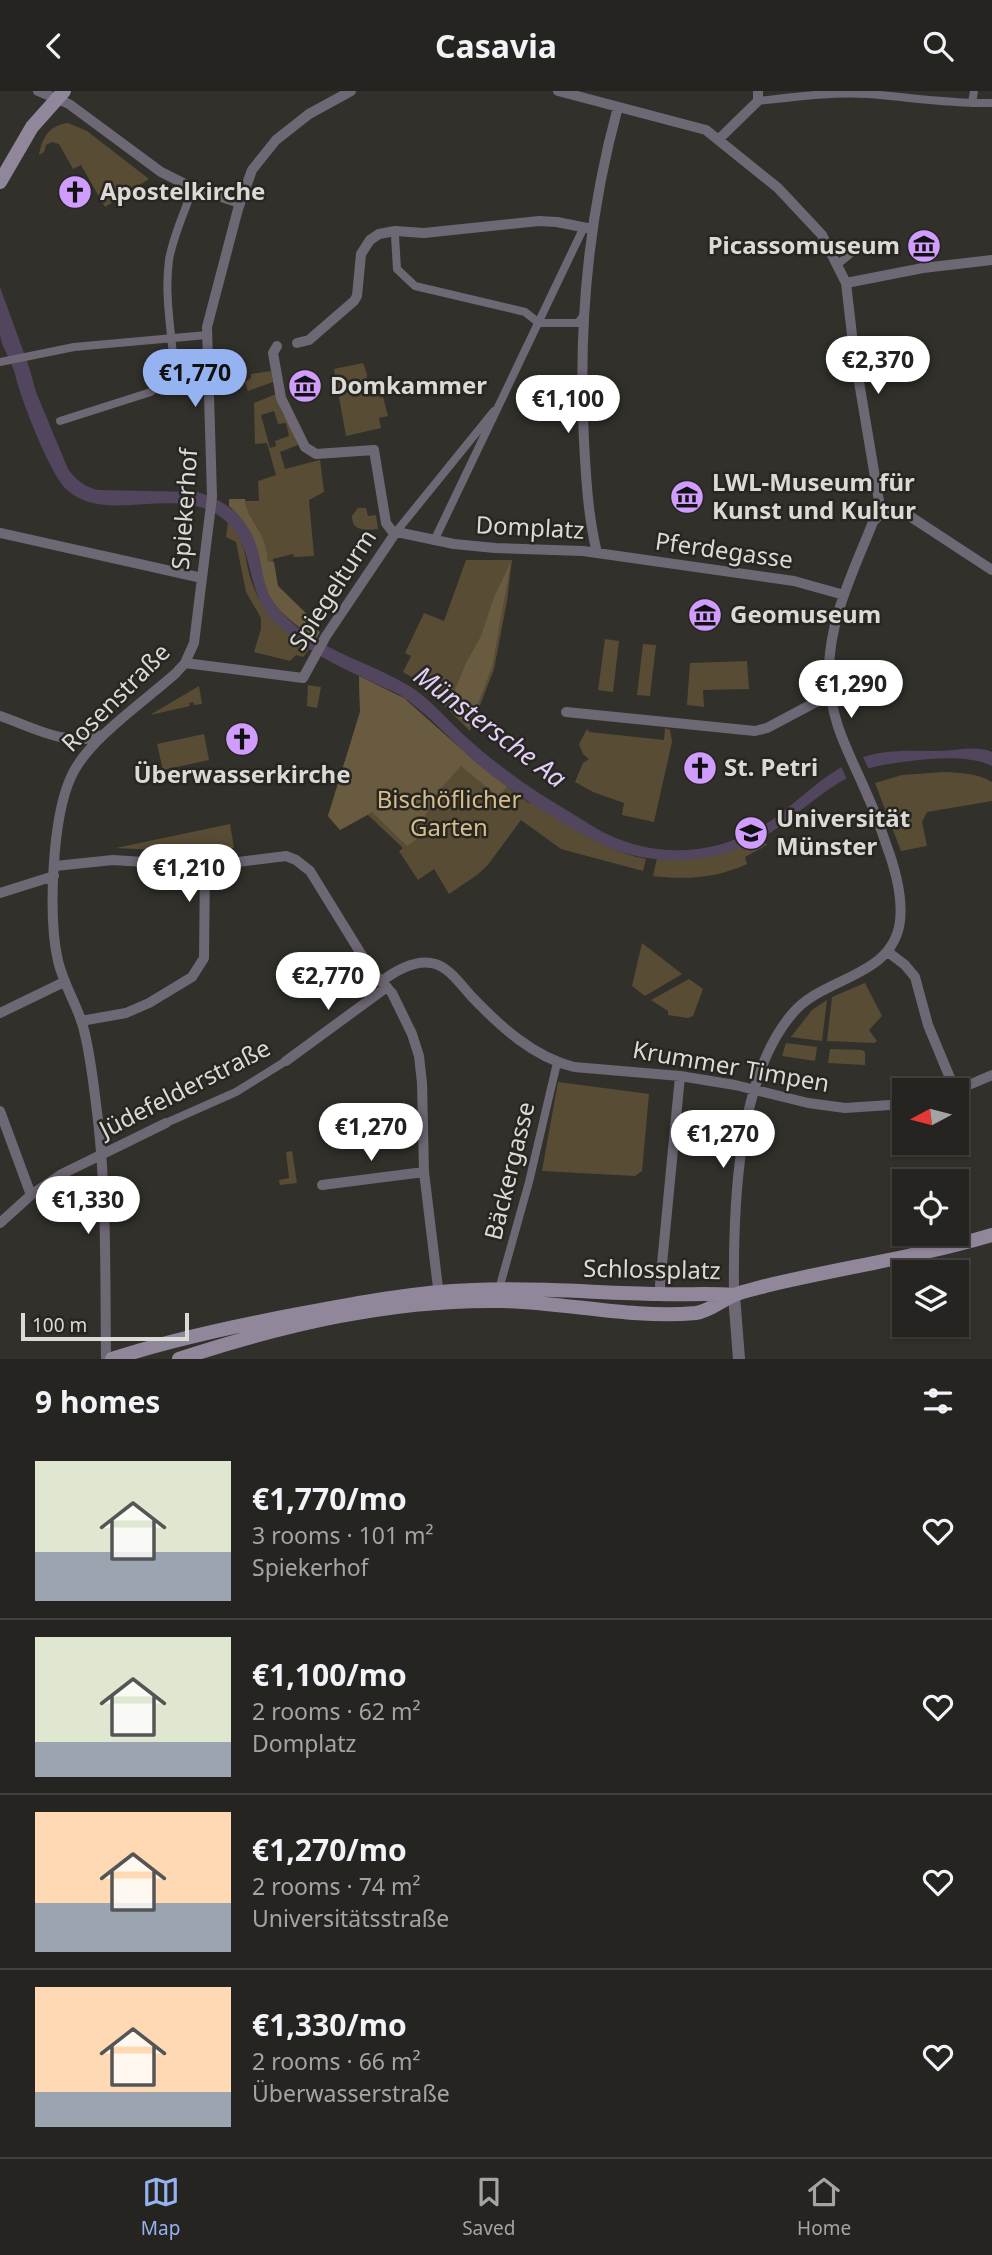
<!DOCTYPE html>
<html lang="en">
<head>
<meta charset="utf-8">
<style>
  body { margin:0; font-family:"Noto Sans",sans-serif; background:#32302d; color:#f1f3f6; height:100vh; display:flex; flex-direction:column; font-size:26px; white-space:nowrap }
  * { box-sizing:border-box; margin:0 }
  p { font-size:23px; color:#a4a4a5 }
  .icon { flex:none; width:38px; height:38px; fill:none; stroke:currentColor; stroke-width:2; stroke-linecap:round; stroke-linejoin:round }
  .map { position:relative; height:1268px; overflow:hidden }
  .panel { display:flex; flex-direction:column; background:#262420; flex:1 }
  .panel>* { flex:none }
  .needle { width:46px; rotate:263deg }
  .controls { position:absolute; left:892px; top:987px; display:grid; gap:14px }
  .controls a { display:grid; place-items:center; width:77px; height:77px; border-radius:0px; background:#262420; box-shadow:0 2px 5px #0004,0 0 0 2px #42413e; font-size:35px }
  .scale { position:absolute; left:21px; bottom:18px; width:168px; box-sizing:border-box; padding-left:7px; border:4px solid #dcdad7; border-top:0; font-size:19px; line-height:24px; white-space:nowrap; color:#dcdad7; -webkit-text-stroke:5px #282621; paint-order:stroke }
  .price { position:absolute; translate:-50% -60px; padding:0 16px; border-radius:24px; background:#fff; color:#222; font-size:23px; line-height:46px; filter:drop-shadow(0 2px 4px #0008) }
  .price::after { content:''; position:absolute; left:50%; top:42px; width:21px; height:16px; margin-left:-10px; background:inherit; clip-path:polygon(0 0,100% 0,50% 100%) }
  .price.selected { background:#95b2f1; color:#111 }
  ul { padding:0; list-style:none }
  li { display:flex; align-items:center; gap:21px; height:175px; padding:0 35px }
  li+li { border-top:2px solid #42413e }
  li span { display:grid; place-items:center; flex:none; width:196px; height:140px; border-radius:0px; color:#555 }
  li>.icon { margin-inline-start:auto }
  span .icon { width:84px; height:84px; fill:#fffc; stroke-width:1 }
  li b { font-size:30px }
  h2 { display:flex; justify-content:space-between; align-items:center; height:84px; padding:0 35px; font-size:30px }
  header { display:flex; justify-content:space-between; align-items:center; height:91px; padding:0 35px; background:#262420; font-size:32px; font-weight:700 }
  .tab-bar { display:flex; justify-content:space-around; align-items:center; height:98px; border-top:2px solid #42413e; background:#262420; font-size:19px; color:#a4a4a5 }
  .tab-bar a { display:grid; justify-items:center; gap:4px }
  .tab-bar .selected { color:#95b2f1 }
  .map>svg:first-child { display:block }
</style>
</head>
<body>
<header><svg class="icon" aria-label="back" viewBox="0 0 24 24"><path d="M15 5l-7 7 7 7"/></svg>Casavia<svg class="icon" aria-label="search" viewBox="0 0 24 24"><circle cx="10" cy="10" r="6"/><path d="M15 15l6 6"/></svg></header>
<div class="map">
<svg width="992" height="1268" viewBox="0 0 992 1268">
  <rect width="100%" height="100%" fill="#32302b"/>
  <path fill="#584c35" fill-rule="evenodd" d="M68 32 87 40 149 88 105 116 81 74 73 78 59 53 52 51 46 54 44 61 39 64C42 47 49 34 68 32Z
    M363 272 367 283 366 292 371 295 380 293 382 301 379 303 380 307 383 306 388 325 379 327 381 337 346 345 334 278Z
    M271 280 273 291 248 300 245 291 251 287V283Z
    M276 303 283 324 287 325 298 354 280 361 285 378 320 369 324 401 309 409 314 465 294 466 293 463 273 468V471H268C267 461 265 452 260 442 255 431 247 424 245 410H259L258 390 276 384 267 352 255 353 254 312ZM274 320 278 333 286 332 289 345 275 350 276 355 270 357 261 324Z
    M358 417H366L368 425 376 424 378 438C365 439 352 441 352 425Z
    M228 431C250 455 243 471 254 497 266 526 286 539 309 559L303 566 296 564 290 570 254 561 261 538V527L246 501 236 451 226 446Z
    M466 469H512L507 510 494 578 470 640 420 591 403 581 411 565 405 562 424 522 444 530Z
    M605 548 619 550 613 601 598 599Z
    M643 553 656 554 650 605 637 604Z
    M747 570 749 598 703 599 704 616 687 614 690 572Z
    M359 588 407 613 486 680 529 712 531 710C568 734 602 759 646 768L643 780 561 758 521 729 487 775 477 784 449 803 434 778 418 789 399 760 403 757 368 724 340 739 328 725 360 621Z
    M308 594 321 596 317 617 307 615Z
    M199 595 202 613 194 614 193 611 189 612 190 615 150 624Z
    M665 637 670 639 672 651 654 731 622 724 624 712 593 701 575 691 583 672 589 668 583 663 579 653 587 638 589 641 664 649Z
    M204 643 209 669 163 679 157 653Z
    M944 681C961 682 977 682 992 691V710L927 721 922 731 927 755 901 760 875 692 902 684Z
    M230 733 234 757 178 760 116 757Z
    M761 746 767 754 745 766 747 773C717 787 686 789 653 785L657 767Z
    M642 852 682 883 645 905 632 895Z
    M689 888 703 898 693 925 688 927 668 924V920L651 909Z
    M865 892 882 925 869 939 877 950 874 952 827 950 832 906Z
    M827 909 822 950 791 946 812 919Z
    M786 952 817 956 815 970 782 965Z
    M830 958 862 959 865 961V974L828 972Z
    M558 991 649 1003 642 1080 635 1085 542 1080Z
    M292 1060 297 1092 280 1094 279 1089 289 1087 286 1061Z"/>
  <path fill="#695b40" d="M229 408H245C246 421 252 427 258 438 265 449 267 460 268 471H274L278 495 309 525 306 531 320 541 316 548C300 537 282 525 271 508 250 472 267 450 229 415Z
    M511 471 492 576 469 636 448 616 466 572 481 545 494 506Z
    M359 585 404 607 476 671 507 695 499 706 461 675 435 704 424 728 428 740 407 755 372 721 340 739 328 725 360 621Z"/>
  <path fill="#52455e" d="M0 196 29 276 36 301 68 378C76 389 85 396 98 399L197 401C227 409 250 429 258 460 263 479 263 498 276 515 308 556 363 568 406 593 429 606 446 628 466 646 499 676 534 700 573 723 589 733 605 744 624 750 677 769 734 758 779 724 802 706 824 684 851 671 878 657 911 660 940 660 956 660 976 654 992 661V675C972 666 950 667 929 668 909 670 889 672 870 677 836 688 808 715 780 735 730 772 664 779 607 756 561 733 513 703 474 670 451 649 429 624 403 606 393 599 381 596 370 590 337 575 303 558 276 532 241 498 259 451 218 424 173 395 103 434 66 398 49 381 20 306 15 283 12 270 2 258 0 244 0 229 0 212 0 196Z"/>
  <path fill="#32302b" d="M862 664 870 681 848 691 840 673Z"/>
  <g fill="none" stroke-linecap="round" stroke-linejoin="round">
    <path stroke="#6e6874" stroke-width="8" d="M758 10C794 6 831 1 867 3 909 6 950 13 992 12
      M972 12 974 0
      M395 145 397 178 415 195 525 221 539 232H578L584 224
      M838 173 854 160
      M0 271 74 256 207 244
      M60 330 151 301 174 278C172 242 164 205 169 169 173 145 185 120 193 97
      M396 441 494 320
      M434 450 584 136
      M166 1032 236 1001 286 970
      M499 1198 529 1091 557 972"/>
    <path stroke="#6e6874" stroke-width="10" d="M38 0 69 13 161 81 193 97 240 112
      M558 0 706 39 778 97 822 144 846 192 854 261 881 422
      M719 48 758 10V0
      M846 192 923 177 992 169
      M297 252 309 249 354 210 357 205 361 163 370 149 379 143 395 140 424 142 539 130 557 131 592 138
      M277 255 273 262 281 307 305 356 316 363 374 359 386 432 392 440 454 453 495 457 583 460 794 490 844 504
      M881 422 908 424 992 479
      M0 442 202 487
      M597 462C588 425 586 387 584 350 578 237 588 125 618 16
      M185 572 303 587 326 545 396 441
      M566 621 755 640 767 637 831 603
      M0 625C33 636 68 657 102 644
      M55 775 113 769 205 775 286 765 296 769 310 780 371 879 392 902 412 943 419 965 422 992 424 1081 439 1205
      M0 802 54 785
      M888 861 905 874 915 886 928 934 955 999
      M381 891C393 881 414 869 431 872 448 874 461 894 472 906 500 935 533 966 574 976L680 985 735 994 808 1012 845 1017 905 1013
      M0 922 64 891
      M81 930 126 922 149 912 192 886 204 867 205 775
      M286 970 387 896
      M957 999 992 984
      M0 1020 31 1104
      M322 1094 424 1081
      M0 1132 31 1104 62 1083 166 1032
      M661 1203 660 1194 680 985
      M734 1204C733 1121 736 989 792 923 823 885 893 887 900 830 903 804 895 777 886 753 881 738 876 723 869 708 851 664 830 634 829 583 828 530 854 479 873 431L881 422
      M106 1268C105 1185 107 1095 96 1013 93 989 89 952 81 929 74 909 63 891 58 870 48 826 52 727 71 686 87 649 145 610 176 582L185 572 194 552 212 406 207 236 238 118 252 79 276 49 309 23 351 0"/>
    <path stroke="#6e6874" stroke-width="12" d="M734 1204 739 1268"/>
    <path stroke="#91879b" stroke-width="14" d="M0 91 32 36 64 0
      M112 1268C173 1248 235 1235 299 1223 356 1212 414 1201 473 1199 535 1196 597 1202 659 1203 685 1204 709 1202 734 1204
      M179 1268C283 1234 391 1208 501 1210 565 1211 631 1228 696 1222 710 1220 722 1209 734 1204 744 1200 755 1198 765 1195 840 1177 918 1166 992 1144"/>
  </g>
  <defs>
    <g id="church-disc" transform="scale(1.75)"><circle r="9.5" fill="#d09dff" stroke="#282621"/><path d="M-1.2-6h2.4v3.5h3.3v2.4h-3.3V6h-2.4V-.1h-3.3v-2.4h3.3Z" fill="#111"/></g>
    <g id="museum-disc" transform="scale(1.75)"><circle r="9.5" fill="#d09dff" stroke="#282621"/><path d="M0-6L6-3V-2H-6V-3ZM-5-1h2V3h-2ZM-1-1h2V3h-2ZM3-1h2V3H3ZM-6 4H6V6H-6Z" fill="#111"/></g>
    <g id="university-disc" transform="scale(1.75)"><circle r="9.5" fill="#d09dff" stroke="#282621"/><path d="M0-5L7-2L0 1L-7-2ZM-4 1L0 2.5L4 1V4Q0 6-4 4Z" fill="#111"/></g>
  </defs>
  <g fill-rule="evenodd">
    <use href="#church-disc" x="75" y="101"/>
    <use href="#museum-disc" x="924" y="155"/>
    <use href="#museum-disc" x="305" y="295"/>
    <use href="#museum-disc" x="687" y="406"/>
    <use href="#museum-disc" x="705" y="524"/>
    <use href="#church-disc" x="242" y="648"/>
    <use href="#church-disc" x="700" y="677"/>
    <use href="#university-disc" x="751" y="742"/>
  </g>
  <g text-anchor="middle" stroke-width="5" stroke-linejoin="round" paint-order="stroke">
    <g font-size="24" font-weight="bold" fill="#dcdad7" stroke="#282621" text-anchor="start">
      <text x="100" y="109">Apostelkirche</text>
      <text x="900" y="163" text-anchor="end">Picassomuseum</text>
      <text x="330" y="303">Domkammer</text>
      <text x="712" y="400">LWL-Museum für<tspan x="712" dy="28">Kunst und Kultur</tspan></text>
      <text x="730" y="532">Geomuseum</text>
      <text x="724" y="685">St. Petri</text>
      <text x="242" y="692" text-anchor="middle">Überwasserkirche</text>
      <text x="776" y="736">Universität<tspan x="776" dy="28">Münster</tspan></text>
    </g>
    <g font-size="24" fill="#dcdad7" stroke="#282621">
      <text transform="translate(185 418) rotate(-86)" y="8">Spiekerhof</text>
      <text transform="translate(530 437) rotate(3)" y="8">Domplatz</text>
      <text transform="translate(724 460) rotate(8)" y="8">Pferdegasse</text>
      <text transform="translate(333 499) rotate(-57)" y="8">Spiegelturm</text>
      <text transform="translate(116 607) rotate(-45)" y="8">Rosenstraße</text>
      <text transform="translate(731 976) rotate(10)" y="8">Krummer Timpen</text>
      <text transform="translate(185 998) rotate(-27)" y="8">Jüdefelderstraße</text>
      <text transform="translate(510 1080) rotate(-76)" y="8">Bäckergasse</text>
      <text transform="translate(652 1179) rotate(1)" y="8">Schlossplatz</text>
    </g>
    <g font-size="24" fill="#d7bd89" stroke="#282621">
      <text x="449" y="717">Bischöflicher<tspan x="449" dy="28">Garten</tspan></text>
    </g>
    <g font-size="26" font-style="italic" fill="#e3cff8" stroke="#282621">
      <text transform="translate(490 636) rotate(37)" y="9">Münstersche Aa</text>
    </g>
  </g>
</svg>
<div class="controls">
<a><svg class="needle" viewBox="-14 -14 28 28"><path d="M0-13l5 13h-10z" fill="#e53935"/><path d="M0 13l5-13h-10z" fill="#a4a4a5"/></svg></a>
<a><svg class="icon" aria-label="locate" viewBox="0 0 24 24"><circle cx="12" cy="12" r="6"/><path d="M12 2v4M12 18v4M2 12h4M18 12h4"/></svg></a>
<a><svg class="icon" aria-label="layers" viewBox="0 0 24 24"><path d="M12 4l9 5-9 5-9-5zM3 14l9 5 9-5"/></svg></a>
</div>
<div class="scale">100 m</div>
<b class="price" style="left:878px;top:305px">€2,370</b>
<b class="price selected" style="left:195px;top:318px">€1,770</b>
<b class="price" style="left:568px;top:344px">€1,100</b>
<b class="price" style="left:851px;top:629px">€1,290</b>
<b class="price" style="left:189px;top:813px">€1,210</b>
<b class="price" style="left:328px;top:921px">€2,770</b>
<b class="price" style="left:371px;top:1072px">€1,270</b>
<b class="price" style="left:723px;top:1079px">€1,270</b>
<b class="price" style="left:88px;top:1145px">€1,330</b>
</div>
<section class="panel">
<h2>9 homes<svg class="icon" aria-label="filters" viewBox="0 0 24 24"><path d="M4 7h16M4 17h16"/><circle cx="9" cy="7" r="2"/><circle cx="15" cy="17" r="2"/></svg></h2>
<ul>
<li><span style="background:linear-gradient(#dfe7d0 65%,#9aa5b1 0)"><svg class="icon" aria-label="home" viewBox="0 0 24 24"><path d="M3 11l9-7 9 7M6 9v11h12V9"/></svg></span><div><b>€1,770/mo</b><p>3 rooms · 101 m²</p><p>Spiekerhof</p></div><svg class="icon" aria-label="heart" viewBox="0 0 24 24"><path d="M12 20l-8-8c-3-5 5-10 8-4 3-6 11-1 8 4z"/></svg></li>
<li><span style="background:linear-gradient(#dfe7d0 75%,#9aa5b1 0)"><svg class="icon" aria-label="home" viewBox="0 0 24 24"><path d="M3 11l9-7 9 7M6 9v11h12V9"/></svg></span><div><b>€1,100/mo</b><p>2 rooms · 62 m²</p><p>Domplatz</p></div><svg class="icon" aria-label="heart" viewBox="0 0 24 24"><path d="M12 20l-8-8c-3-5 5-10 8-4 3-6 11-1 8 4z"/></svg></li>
<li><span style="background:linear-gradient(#ffd9b3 65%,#9aa5b1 0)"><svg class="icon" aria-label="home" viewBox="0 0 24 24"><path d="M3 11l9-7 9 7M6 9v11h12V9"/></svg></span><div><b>€1,270/mo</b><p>2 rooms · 74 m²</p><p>Universitätsstraße</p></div><svg class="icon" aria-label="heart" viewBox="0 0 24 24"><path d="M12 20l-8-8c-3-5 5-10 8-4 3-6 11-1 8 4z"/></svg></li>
<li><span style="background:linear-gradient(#ffd9b3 75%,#9aa5b1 0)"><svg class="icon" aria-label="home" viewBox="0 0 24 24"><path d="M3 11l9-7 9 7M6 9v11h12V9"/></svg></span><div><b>€1,330/mo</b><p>2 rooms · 66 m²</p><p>Überwasserstraße</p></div><svg class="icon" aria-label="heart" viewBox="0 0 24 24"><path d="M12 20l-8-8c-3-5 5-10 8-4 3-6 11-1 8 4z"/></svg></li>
</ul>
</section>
<nav class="tab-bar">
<a class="selected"><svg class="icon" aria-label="map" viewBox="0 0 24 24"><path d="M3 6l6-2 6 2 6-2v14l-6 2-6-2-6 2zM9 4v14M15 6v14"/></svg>Map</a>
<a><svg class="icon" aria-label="saved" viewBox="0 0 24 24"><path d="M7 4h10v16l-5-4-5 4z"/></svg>Saved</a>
<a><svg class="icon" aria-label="home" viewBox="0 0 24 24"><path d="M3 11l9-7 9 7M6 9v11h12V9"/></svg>Home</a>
</nav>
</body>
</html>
